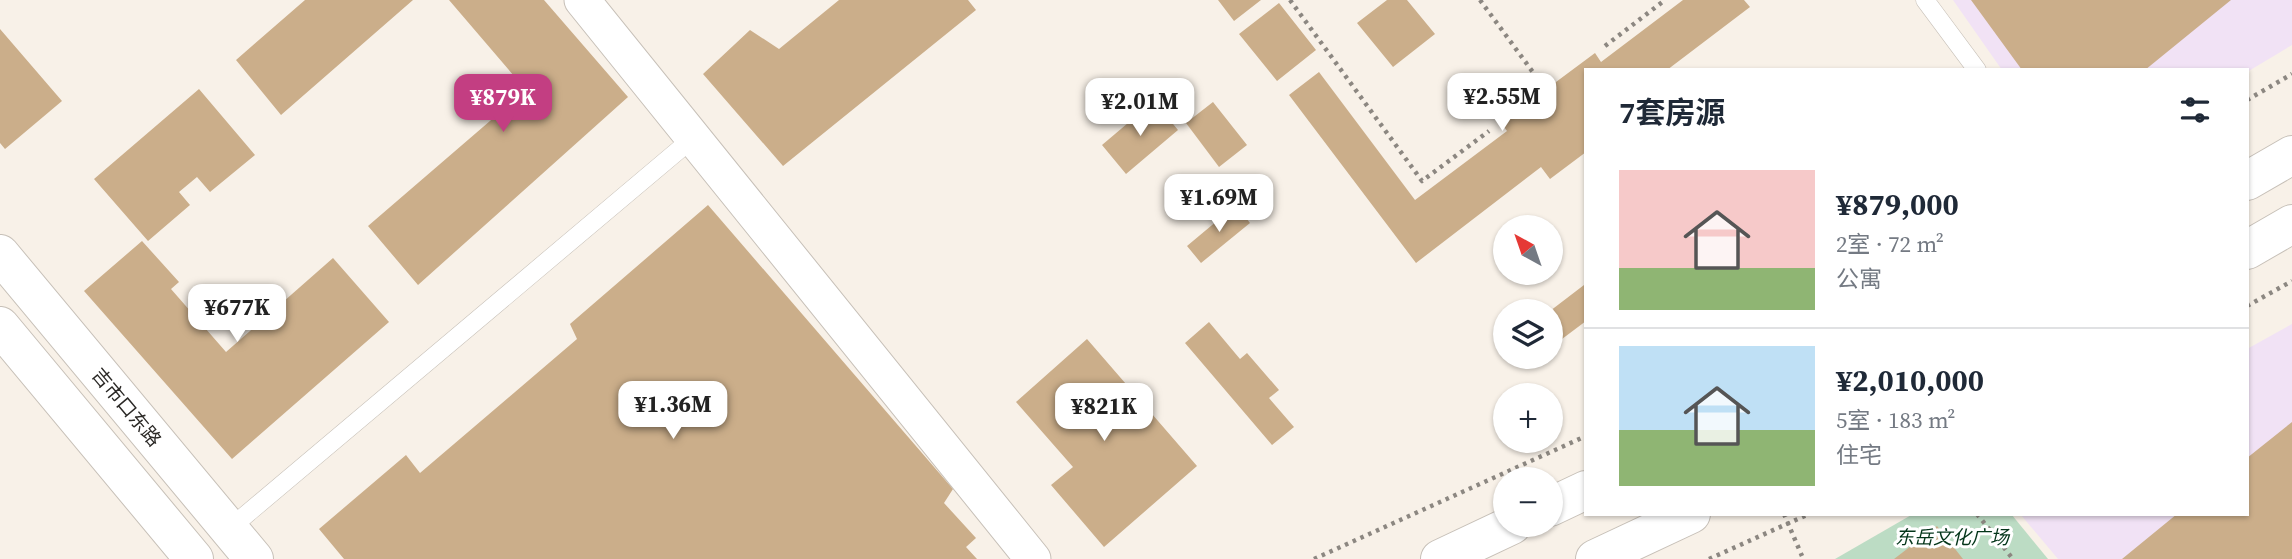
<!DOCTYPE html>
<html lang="zh">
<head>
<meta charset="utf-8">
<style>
  body { margin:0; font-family:"Source Serif 4","Noto Sans SC",serif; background:#f2f2f3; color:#1f2937; height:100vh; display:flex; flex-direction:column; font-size:26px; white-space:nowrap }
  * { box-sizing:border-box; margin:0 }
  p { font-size:23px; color:#747a83 }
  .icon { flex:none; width:38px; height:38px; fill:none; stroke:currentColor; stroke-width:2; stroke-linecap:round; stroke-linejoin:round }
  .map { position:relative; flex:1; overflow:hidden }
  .sheet { position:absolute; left:1584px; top:68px; width:665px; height:448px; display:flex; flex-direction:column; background:#fff; border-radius:0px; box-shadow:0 2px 5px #0004 }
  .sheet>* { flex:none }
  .needle { width:46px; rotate:320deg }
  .buttons { position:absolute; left:1493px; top:215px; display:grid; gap:14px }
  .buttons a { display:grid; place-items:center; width:70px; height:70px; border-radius:50%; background:#fff; box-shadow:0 2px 5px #0004; font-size:35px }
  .price { position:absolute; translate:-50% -60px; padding:0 16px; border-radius:14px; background:#fff; color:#222; font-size:23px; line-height:46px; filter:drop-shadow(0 2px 4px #0008) }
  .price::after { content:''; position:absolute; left:50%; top:42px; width:21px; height:16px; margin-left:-10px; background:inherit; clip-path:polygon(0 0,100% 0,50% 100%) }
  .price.on { background:#c33e82; color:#fff }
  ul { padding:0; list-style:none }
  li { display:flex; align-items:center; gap:21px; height:175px; padding:0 35px }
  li+li { border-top:2px solid #e0e1e3 }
  li span { display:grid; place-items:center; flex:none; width:196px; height:140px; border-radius:0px; color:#555 }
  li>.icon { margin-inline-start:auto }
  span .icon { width:84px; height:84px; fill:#fffc; stroke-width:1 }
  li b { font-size:30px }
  h2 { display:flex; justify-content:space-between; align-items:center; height:84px; padding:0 35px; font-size:30px }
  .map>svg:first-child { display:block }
</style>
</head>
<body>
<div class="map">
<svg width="2292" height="559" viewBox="0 0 2292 559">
  <rect width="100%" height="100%" fill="#f8f1e8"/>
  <path fill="#f1e2f5" d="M1953 0H2292V45L2247 72 2002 70Z
    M2292 324V559H2058L2021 515 2247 514V349Z"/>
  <path fill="#bcdcc4" d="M1913 514 2012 515 2048 559H1835Z"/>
  <path fill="#cbae8a" d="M305 0H413L281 115 236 60Z
    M449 0H544L628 97 418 285 368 226 526 90Z
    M839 0H968L976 10 783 166 703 74 750 30 779 49Z
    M1218 0H1261L1234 21Z
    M1387 0H1407L1435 34 1393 67 1357 23Z
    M1683 0H1744L1750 7 1667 70H1586V152L1550 179 1541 167 1416 263 1289 95 1319 72 1415 200 1507 131 1501 123 1595 53 1601 62Z
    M1971 0H2231L2145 70H2022Z
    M1279 3 1316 50 1277 81 1239 34Z
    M0 29 62 101 5 149 0 143Z
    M199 89 255 155 210 192 197 177 179 192 190 205 148 241 94 179Z
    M1154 101 1178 130 1126 174 1102 145Z
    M1213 102 1247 145 1219 167 1186 123Z
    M708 205 953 489 944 503 976 538 966 547 977 559H344L319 529 406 455 420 473 577 339 570 324Z
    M1236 205 1250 223 1201 263 1187 246Z
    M142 241 179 282 171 289 226 352 333 258 389 322 232 459 84 291Z
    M1584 285 1586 321 1550 348V311Z
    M1209 322 1240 359 1247 353 1279 390 1269 398 1294 427 1272 445 1185 343Z
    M1087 339 1197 466 1104 547 1051 485 1073 467 1016 402Z
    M2292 422V559H2122L2177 514H2247V458Z
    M1937 526 1963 559H1894Z"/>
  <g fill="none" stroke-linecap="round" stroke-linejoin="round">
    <g stroke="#c7c0b8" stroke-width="19">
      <path id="service" d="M1925 0 1977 70
        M229 529 693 138"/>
    </g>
    <g stroke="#c7c0b8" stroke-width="37">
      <path id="minor" d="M582 0 1033 559"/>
    </g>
    <g stroke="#c7c0b8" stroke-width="40">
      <path id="secondary" d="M0 254 254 559
        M0 326 194 559"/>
    </g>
    <g stroke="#c7c0b8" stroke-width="40">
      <path id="trunk" d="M2247 181 2292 155
        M2247 250 2292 224
        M1550 507 1586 490
        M1440 559 1512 525
        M1595 559 1691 514"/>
    </g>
    <path stroke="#8c8781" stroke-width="4.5" stroke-dasharray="3.5 5" stroke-linecap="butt" d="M1290 0 1422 181 1489 131
      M1480 0 1546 90
      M1605 46 1665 0
      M2247 100 2292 74
      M2247 306 2292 281
      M1784 514 1802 556
      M1977 514 2013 559
      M1314 559 1586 436
      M1709 559 1809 514"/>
    <use href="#service" stroke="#fff" stroke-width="18"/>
    <use href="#minor" stroke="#fff" stroke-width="35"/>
    <use href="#secondary" stroke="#fff" stroke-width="38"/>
    <use href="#trunk" stroke="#fff" stroke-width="38"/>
  </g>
  <g text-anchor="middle" stroke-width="6" stroke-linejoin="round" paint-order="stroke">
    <g font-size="19" fill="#2b2926" stroke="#fff">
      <text transform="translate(127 407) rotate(50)" y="7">吉市口东路</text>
    </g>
    <g font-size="19" font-style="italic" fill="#033519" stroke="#fff">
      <text x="1952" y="544">东岳文化广场</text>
    </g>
  </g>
</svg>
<div class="buttons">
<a><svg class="needle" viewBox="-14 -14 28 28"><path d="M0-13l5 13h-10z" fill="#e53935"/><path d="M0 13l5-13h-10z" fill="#747a83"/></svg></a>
<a><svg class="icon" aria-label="layers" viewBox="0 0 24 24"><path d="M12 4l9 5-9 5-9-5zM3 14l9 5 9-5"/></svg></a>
<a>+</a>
<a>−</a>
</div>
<b class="price" style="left:1502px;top:133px">¥2.55M</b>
<b class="price on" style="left:503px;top:134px">¥879K</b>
<b class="price" style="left:1140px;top:138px">¥2.01M</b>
<b class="price" style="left:1219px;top:234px">¥1.69M</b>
<b class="price" style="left:237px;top:344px">¥677K</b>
<b class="price" style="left:673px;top:441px">¥1.36M</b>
<b class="price" style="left:1104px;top:443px">¥821K</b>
<section class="sheet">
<h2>7套房源<svg class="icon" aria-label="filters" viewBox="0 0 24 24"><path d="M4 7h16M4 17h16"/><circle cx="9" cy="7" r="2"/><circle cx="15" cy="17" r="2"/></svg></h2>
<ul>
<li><span style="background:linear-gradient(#f6c9c9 70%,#8fb573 0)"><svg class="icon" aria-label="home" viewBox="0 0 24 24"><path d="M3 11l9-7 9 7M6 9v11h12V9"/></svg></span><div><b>¥879,000</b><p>2室 · 72 m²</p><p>公寓</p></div></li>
<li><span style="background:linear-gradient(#bfe0f5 60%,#8fb573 0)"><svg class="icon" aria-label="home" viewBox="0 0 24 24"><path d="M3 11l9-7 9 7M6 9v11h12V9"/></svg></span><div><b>¥2,010,000</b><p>5室 · 183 m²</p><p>住宅</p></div></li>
</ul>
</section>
</div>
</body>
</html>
